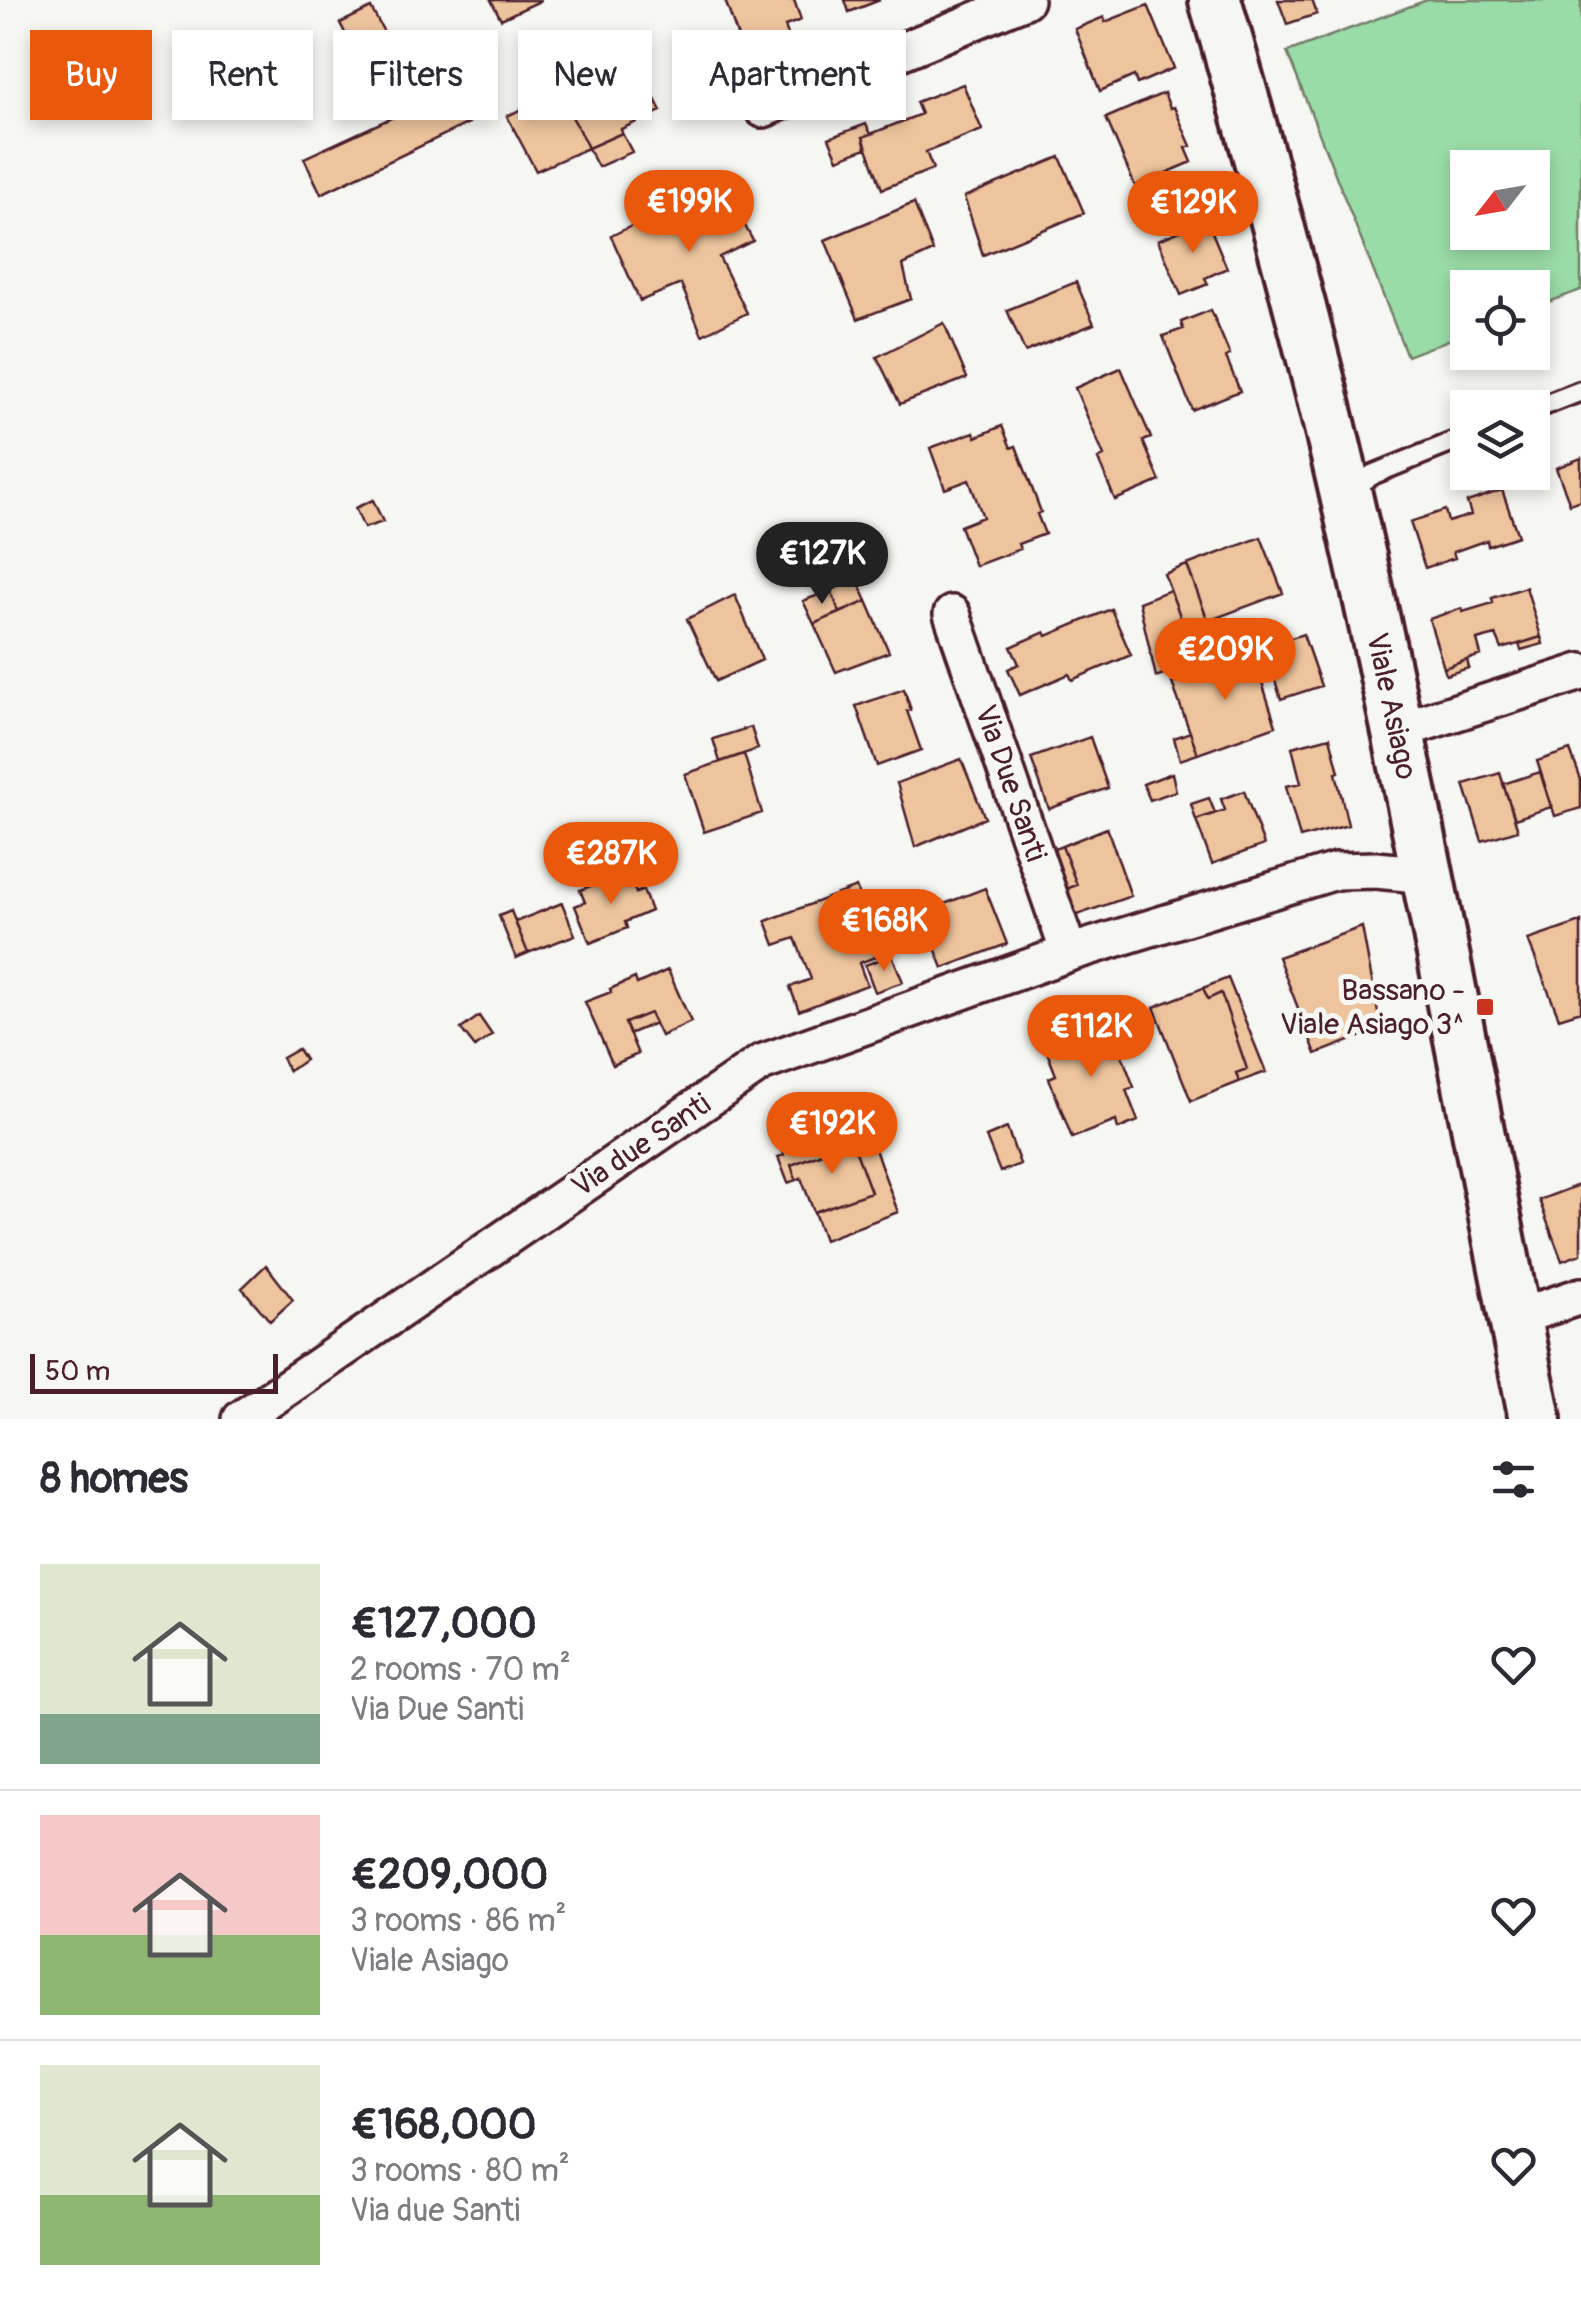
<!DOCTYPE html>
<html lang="en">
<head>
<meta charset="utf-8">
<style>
  body { margin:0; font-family:Pangolin,sans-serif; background:#f2f2f3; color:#2b2b33; height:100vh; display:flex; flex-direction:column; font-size:38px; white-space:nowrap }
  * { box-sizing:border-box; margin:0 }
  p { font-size:32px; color:#7c7c81 }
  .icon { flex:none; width:55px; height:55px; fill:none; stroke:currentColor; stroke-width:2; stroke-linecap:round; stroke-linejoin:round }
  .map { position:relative; height:1419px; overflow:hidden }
  .details { display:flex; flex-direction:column; background:#fff; flex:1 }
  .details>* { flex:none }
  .top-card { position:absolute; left:30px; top:30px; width:1000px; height:90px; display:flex; gap:20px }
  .needle { width:65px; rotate:239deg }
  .fabs { position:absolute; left:1450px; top:150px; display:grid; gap:20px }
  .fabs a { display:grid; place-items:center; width:100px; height:100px; border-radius:0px; background:#fff; box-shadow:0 5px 15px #0003; font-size:50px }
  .scale { position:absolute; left:30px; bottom:25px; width:248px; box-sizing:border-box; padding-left:10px; border:5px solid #4a1f2b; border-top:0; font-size:28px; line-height:35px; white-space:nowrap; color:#4a1f2b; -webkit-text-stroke:8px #f6f6f2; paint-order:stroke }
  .price { position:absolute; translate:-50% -85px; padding:0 22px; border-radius:35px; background:#ea580c; color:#fff; font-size:32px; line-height:65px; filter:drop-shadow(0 2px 5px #0008) }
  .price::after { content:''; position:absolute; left:50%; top:60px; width:30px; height:22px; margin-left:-15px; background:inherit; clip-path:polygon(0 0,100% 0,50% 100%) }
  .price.current { background:#222; color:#fff }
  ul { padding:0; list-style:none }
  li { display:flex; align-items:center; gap:30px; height:250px; padding:0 40px }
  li+li { border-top:2px solid #e1e1e2 }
  li span { display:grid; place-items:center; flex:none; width:280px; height:200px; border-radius:0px; color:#555 }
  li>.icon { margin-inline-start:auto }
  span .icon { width:120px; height:120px; fill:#fffc; stroke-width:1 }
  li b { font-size:42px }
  h2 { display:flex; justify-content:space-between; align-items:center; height:120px; padding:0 40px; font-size:42px }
  .pill { padding:0 35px; border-radius:0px; background:#fff; box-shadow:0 5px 15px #0003; font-size:35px; line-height:90px }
  .pill.current { background:#ea580c; color:#fff }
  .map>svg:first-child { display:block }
</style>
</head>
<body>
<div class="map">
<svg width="1581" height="1419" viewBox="0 0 1581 1419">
  <rect width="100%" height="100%" fill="#f6f6f2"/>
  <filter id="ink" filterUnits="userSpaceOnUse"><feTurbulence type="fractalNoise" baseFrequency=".01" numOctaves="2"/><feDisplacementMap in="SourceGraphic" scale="20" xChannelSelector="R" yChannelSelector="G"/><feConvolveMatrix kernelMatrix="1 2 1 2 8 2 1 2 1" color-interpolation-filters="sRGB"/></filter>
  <g filter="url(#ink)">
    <path fill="#9adca7" stroke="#727e69" stroke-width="2.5" fill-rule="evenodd" d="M1427 0H1581V290L1533 308 1532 288H1468L1467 333 1407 356 1287 52ZM1468 168H1532V232H1468Z"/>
    <path fill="#edc49d" stroke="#4a1f2b" stroke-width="2.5" d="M491 0H540V1L501 19Z
      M725 0H794L801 20 785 26 794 53 749 69Z
      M845 0H880L849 12Z
      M1278 0H1312L1317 14 1287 24Z
      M1148 5 1174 68 1137 84 1134 76 1100 91 1075 29 1104 17 1105 22Z
      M371 8 407 75 375 91 340 23Z
      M633 55 661 111 621 129 622 133 588 148 559 91Z
      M963 84 982 130 926 152 933 169 882 189 863 137 921 114 916 102Z
      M454 89 469 123 321 194 304 158Z
      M559 91 588 148 536 171 507 116Z
      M1164 93 1170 108 1174 107 1191 146 1186 148 1192 162 1135 186 1106 118Z
      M866 124 871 134 863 137 866 148 838 159 829 138Z
      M622 133 632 152 598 167 588 148Z
      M1060 157 1084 213 983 255 964 197Z
      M722 182 753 241 719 257 747 313 702 335 681 284 640 301 611 236Z
      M914 203 933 251 903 265 911 299 858 319 825 240Z
      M1207 220 1227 268 1205 278 1208 284 1181 295 1158 240Z
      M1076 282 1094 324 1025 352 1007 310Z
      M1211 310 1230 355 1226 357 1240 391 1192 410 1163 336 1183 329 1181 322Z
      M944 323 967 378 900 404 877 357Z
      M1121 368 1151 438 1143 441 1160 481 1115 500 1098 459 1104 456 1075 388Z
      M1002 426 1011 448 1016 446 1041 512 1037 514 1045 534 1018 544 1020 549 975 566 960 526 983 517 969 480 945 489 930 448 974 432 976 437Z
      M1581 458V500L1570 504 1556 468Z
      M1502 490 1518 536 1488 546 1487 540 1453 552 1455 558 1425 568 1410 522 1445 510 1448 522 1471 515 1467 502Z
      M373 500 383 522 364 528 355 508Z
      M1261 537 1283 593 1208 621 1187 565Z
      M1187 565 1208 621 1185 629 1164 574Z
      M857 579 867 601 840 613 831 590Z
      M1526 587 1541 637 1502 649 1496 635 1477 640 1481 655 1444 668 1429 619 1462 608 1463 612 1493 603 1492 598Z
      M831 590 840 613 814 624 803 601Z
      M1170 590 1190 642 1178 646 1185 665 1156 677 1139 602Z
      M735 595 762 660 716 681 687 619Z
      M867 601 889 652 836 672 814 624Z
      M1111 609 1131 655 1072 680 1069 674 1020 695 1008 669 1019 664 1011 647 1045 632 1047 636Z
      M1303 634 1321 686 1281 699 1264 647Z
      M1541 637 1543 644 1521 650 1519 644Z
      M1252 651 1276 726 1198 754 1172 683Z
      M1467 660 1469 668 1446 675 1444 668Z
      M904 689 911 710 907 711 921 750 877 766 856 706Z
      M751 727 758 749 720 762 713 739Z
      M1190 732 1198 754 1180 760 1174 738Z
      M1090 737 1108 788 1049 809 1031 758Z
      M1330 737 1339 772 1336 773 1348 825 1300 838 1286 786 1301 783 1292 747Z
      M1570 750 1581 780V808L1555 816 1537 761Z
      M744 754 762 813 704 832 685 774Z
      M961 759 985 818 915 847 897 783Z
      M1540 772 1551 807 1515 819 1503 784Z
      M1172 773 1176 791 1150 800 1143 784Z
      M1500 773 1518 830 1482 841 1464 784Z
      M1244 791 1264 845 1212 864 1196 820 1225 810 1221 799Z
      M1209 798 1215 813 1196 820 1191 804Z
      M1107 828 1131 896 1069 918 1058 892 1077 885 1062 846Z
      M1062 846 1077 885 1058 892 1043 853Z
      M627 872 636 893 643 890 651 911 625 922 627 928 590 943 575 906 585 902 580 890Z
      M856 887 881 955 859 963 867 985 799 1011 790 987 811 979 795 938 775 945 766 921Z
      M985 888 1007 944 943 968 921 913Z
      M562 903 575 935 528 953 515 922Z
      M511 911 528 953 516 958 499 916Z
      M1581 922V1011L1559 1018 1528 940Z
      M1362 927 1381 1029 1316 1054 1278 957Z
      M892 955 903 982 875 992 865 965Z
      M668 970 691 1022 661 1036 650 1013 625 1023 638 1054 613 1065 585 1002 611 992 610 989 635 978 637 984Z
      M1228 978 1266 1072 1239 1082 1236 1073 1247 1069 1221 993 1208 999 1203 988Z
      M1203 988 1208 999 1221 993 1247 1069 1236 1073 1239 1082 1191 1101 1154 1007Z
      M650 1013 655 1023 629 1034 625 1023Z
      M479 1016 492 1035 475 1047 461 1029Z
      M1102 1021 1105 1028 1111 1026 1134 1087 1126 1090 1138 1121 1118 1129 1116 1121 1072 1138 1049 1078 1056 1075 1045 1047 1057 1043 1056 1038Z
      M298 1049 305 1060 289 1071 282 1058Z
      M861 1111 898 1212 824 1240 814 1212 871 1192 852 1141 791 1165 796 1180 788 1183 778 1157 784 1155 779 1141Z
      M1007 1128 1020 1164 1000 1172 986 1137Z
      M852 1141 871 1192 814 1212 801 1178 796 1180 791 1165Z
      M1581 1184V1254L1562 1261 1539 1200Z
      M266 1265 293 1300 270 1321 242 1288Z"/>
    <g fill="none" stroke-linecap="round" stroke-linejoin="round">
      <g stroke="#4a1f2b" stroke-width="25">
        <path id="lane" d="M1532 410 1581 391
          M1350 489 1374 474 1468 436"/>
      </g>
      <g stroke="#4a1f2b" stroke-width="42">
        <path id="street" d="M763 109 1025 0
          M952 614 1069 953
          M1398 731 1581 672
          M1515 1318 1581 1296
          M241 1419 761 1063 1069 953 1336 871 1376 870 1428 875"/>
      </g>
      <g stroke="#4a1f2b" stroke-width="58">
        <path id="secondary" d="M1215 0C1258 150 1300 300 1336 452 1411 772 1470 1096 1535 1419"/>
      </g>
      <use href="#lane" stroke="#f6f6f2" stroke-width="18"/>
      <use href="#street" stroke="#f6f6f2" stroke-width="35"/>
      <use href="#secondary" stroke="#f6f6f2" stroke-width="50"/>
    </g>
  </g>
  <rect fill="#c8321e" stroke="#f6f6f2" stroke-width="4" x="1475" y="997" width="20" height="20" rx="5"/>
  <g text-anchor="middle" stroke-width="10" stroke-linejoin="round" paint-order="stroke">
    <g font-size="30" fill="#4a1f2b" stroke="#f6f6f2">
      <text transform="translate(1392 706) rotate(78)" y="10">Viale Asiago</text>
      <text transform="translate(1011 783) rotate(71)" y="10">Via Due Santi</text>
      <text transform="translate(641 1145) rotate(-34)" y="10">Via due Santi</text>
    </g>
    <g font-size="30" fill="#4a1f2b" stroke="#f6f6f2" text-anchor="end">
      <text x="1465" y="1000">Bassano -<tspan x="1465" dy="34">Viale Asiago 3^</tspan></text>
    </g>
  </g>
</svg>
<div class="fabs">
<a><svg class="needle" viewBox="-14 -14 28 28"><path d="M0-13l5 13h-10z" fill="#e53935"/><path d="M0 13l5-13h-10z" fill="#7c7c81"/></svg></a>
<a><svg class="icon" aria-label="locate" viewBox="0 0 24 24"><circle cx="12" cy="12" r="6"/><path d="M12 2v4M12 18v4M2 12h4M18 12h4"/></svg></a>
<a><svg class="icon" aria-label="layers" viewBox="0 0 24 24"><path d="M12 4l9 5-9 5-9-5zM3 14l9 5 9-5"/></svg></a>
</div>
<div class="scale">50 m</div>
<b class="price" style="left:689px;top:255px">€199K</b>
<b class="price" style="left:1193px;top:256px">€129K</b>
<b class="price current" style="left:822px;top:607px">€127K</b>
<b class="price" style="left:1225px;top:703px">€209K</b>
<b class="price" style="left:611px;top:907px">€287K</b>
<b class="price" style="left:884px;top:974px">€168K</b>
<b class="price" style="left:1091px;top:1080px">€112K</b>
<b class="price" style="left:832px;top:1177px">€192K</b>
<div class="top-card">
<a class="pill current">Buy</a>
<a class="pill">Rent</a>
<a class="pill">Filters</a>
<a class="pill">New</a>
<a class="pill">Apartment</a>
</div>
</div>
<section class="details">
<h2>8 homes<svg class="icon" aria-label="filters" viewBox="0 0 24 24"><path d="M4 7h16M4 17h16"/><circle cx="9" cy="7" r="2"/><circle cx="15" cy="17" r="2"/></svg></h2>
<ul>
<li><span style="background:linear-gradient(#dfe7d0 75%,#7fa58c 0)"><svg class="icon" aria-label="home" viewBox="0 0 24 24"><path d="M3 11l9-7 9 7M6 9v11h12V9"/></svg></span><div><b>€127,000</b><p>2 rooms · 70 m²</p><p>Via Due Santi</p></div><svg class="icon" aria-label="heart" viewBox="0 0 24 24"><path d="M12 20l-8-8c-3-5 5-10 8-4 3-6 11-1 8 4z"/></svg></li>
<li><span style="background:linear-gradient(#f6c9c9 60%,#8fb573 0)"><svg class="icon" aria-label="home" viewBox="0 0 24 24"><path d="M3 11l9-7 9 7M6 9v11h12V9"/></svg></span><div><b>€209,000</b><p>3 rooms · 86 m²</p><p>Viale Asiago</p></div><svg class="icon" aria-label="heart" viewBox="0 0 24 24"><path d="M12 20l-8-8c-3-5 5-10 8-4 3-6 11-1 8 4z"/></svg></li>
<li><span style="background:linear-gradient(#dfe7d0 65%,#8fb573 0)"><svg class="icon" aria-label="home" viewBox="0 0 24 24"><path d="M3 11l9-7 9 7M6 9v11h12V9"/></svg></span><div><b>€168,000</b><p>3 rooms · 80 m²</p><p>Via due Santi</p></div><svg class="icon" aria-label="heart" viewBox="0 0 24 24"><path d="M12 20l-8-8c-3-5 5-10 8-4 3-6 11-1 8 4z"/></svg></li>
</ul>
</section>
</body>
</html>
